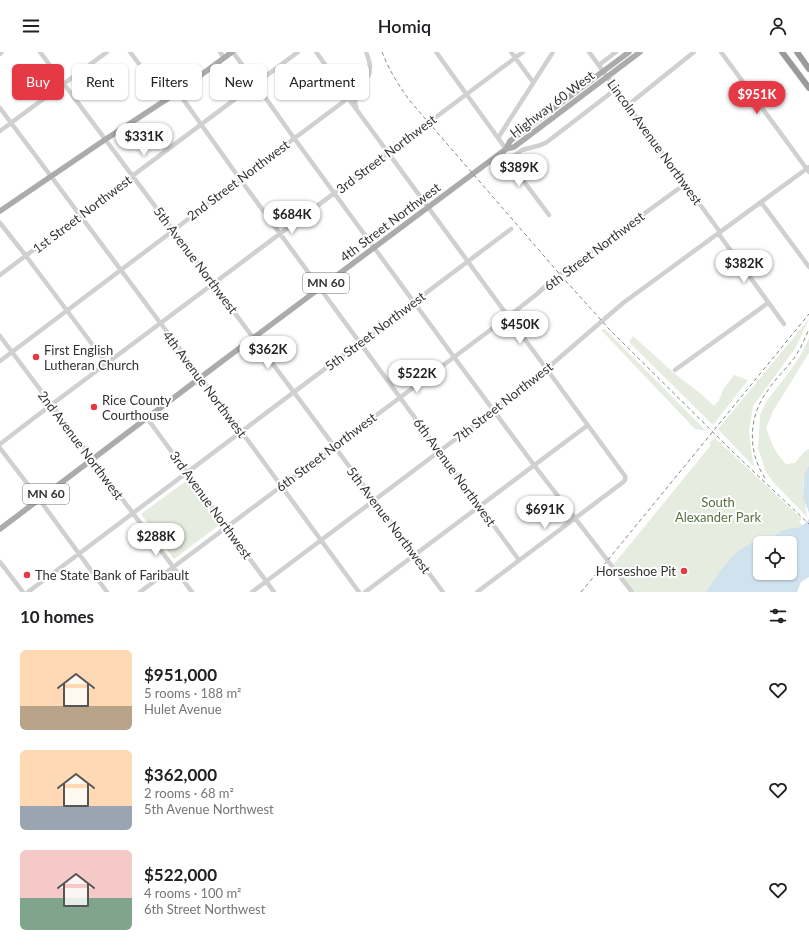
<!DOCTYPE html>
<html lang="en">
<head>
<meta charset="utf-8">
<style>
  body { margin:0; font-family:Lato,sans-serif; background:#f6f6f6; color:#202124; height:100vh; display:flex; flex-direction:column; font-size:15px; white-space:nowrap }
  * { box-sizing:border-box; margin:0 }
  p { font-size:13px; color:#757577 }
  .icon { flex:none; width:22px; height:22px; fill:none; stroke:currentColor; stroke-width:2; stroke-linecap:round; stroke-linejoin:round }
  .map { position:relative; height:540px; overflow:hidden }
  .panel { display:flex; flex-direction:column; background:#fff; flex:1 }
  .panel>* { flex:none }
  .top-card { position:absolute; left:12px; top:12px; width:400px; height:36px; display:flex; gap:8px }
  .controls { position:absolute; left:753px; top:484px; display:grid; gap:8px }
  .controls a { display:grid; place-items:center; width:44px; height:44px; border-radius:6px; background:#fff; box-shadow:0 1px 3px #0004; font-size:20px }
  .price { position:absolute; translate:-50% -34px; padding:0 9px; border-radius:14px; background:#fff; color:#222; font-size:13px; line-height:26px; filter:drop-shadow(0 1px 2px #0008) }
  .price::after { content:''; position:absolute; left:50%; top:24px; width:12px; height:9px; margin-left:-6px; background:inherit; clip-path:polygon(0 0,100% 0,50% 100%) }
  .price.active { background:#e63946; color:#fff }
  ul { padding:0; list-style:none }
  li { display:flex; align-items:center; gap:12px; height:100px; padding:0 20px }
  li span { display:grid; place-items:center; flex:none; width:112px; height:80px; border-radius:6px; color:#555 }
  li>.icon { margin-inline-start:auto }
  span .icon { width:48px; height:48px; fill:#fffc; stroke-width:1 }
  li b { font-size:17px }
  h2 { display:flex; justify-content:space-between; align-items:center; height:48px; padding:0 20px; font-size:17px }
  .chip { padding:0 14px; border-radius:6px; background:#fff; box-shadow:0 1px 3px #0004; font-size:14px; line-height:36px }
  .chip.active { background:#e63946; color:#fff }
  header { display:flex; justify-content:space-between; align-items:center; height:52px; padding:0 20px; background:#fff; font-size:18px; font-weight:600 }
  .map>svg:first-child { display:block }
</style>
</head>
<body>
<header><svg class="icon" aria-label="menu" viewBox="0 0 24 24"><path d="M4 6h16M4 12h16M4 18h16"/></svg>Homiq<svg class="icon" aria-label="person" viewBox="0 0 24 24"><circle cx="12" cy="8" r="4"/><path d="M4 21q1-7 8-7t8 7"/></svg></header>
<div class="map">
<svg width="809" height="540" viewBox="0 0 809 540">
  <rect width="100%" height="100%" fill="#fff"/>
  <path fill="#e6ecdf" d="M809 267 796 295 753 354 749 379 752 405 755 416 718 377Z
    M605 277 706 379 695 377 601 278Z
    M633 284 674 321 701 342 714 354 719 348 724 336 734 323 748 328 713 373 629 290Z
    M809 286V301L773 359 766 376C771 389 775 402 786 412L795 411 804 400 809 397V413L804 423 803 435 807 465 773 430 766 420 758 396 760 363 766 350 790 319 803 299Z
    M715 386 802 467 799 470 803 474 793 477 784 478 772 484 761 487 734 504 719 522 706 540H634L614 512 711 393 709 391Z
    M186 429 219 473 174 507 141 462Z"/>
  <path fill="#cfe2ee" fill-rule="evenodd" d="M809 413V461L803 445 804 423Z
    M809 467V525L801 530 797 540H706C716 525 729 505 744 495 753 489 764 488 773 484 777 482 780 479 784 478 797 474 799 479 809 467ZM760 491H790V521H760Z"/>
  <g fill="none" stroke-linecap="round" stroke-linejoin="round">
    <path stroke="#d0d0d0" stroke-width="4.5" d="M40 0 443 540
      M130 0 166 48
      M220 0 224 6
      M233 0 294 86 454 305 534 413 632 540
      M316 0 349 46 351 50 625 424C626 427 625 429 622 431L477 540
      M436 0 506 97
      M511 0 533 30
      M589 0 720 180
      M721 0 809 120
      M0 2 2 0
      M599 13 616 0
      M178 40 240 127 519 508
      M628 53 694 0
      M356 55C351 34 371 31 370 15 370 10 368 5 366 0
      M0 56 238 375 359 540
      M0 79 107 0
      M498 86 553 0
      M502 100 549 163
      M508 108 522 98 541 93 547 90 616 37
      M761 150 809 215
      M0 171 26 204 107 312
      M718 181 784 272
      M0 223 298 0
      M0 284 192 540
      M0 309 174 178 240 127 343 50 360 34
      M675 318 768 251
      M147 366 274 540
      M0 392 51 353 523 0
      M0 396 39 447 107 540
      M0 510 23 540
      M28 540 511 177
      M140 540 509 264 537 242 550 230 685 132
      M252 540 529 332 623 251 809 115
      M365 540 588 373"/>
    <path stroke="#ababab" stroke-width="5.5" d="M506 97 514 95 640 0
      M0 159 106 87 178 40 232 0
      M0 477 229 304 502 100 506 97 510 89 629 0"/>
    <path stroke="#9a9a9a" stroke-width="6" d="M782 0 809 36
      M797 0 809 17"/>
    <path stroke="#888" stroke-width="1" stroke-dasharray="4 3" stroke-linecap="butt" d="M382 0C389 18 399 34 410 49L557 219 609 277 734 401 809 472
      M765 426C748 401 748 366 766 341 774 328 786 317 795 305 801 296 805 286 809 277
      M581 540 607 509 809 262"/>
  </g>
  <g fill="#e63946" stroke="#fff" stroke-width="1.5">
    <circle cx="36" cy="305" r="4"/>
    <circle cx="94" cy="355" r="4"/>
    <circle cx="684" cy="519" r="4"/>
    <circle cx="27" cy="523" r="4"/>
  </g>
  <g text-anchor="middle" stroke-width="4" stroke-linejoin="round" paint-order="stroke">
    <g fill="#fff" stroke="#707070" stroke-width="1">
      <rect x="303" y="221" width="46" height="20" rx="3"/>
      <rect x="23" y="432" width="46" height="20" rx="3"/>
    </g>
    <g font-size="12" font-weight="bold" fill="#333">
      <text x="326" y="235">MN 60</text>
      <text x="46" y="446">MN 60</text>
    </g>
    <g font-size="13" fill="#333" stroke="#fff">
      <text transform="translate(552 52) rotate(-37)" y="5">Highway 60 West</text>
      <text transform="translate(655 90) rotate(54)" y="5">Lincoln Avenue Northwest</text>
      <text transform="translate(386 102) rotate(-37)" y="5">3rd Street Northwest</text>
      <text transform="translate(238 128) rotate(-37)" y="5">2nd Street Northwest</text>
      <text transform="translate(82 162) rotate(-37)" y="5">1st Street Northwest</text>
      <text transform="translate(390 170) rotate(-37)" y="5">4th Street Northwest</text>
      <text transform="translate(594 199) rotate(-37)" y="5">6th Street Northwest</text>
      <text transform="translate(196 208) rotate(53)" y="5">5th Avenue Northwest</text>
      <text transform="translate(375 279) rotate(-37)" y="5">5th Street Northwest</text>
      <text transform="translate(205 332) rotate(53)" y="5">4th Avenue Northwest</text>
      <text transform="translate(503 350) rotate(-38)" y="5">7th Street Northwest</text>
      <text transform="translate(81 393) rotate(53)" y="5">2nd Avenue Northwest</text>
      <text transform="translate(326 400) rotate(-37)" y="5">6th Street Northwest</text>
      <text transform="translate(455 420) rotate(54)" y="5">6th Avenue Northwest</text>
      <text transform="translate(211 453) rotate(54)" y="5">3rd Avenue Northwest</text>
      <text transform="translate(389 468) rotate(53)" y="5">5th Avenue Northwest</text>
    </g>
    <g font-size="13" fill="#333" stroke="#fff" text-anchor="start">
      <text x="44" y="303">First English<tspan x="44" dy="15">Lutheran Church</tspan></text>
      <text x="102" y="353">Rice County<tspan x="102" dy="15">Courthouse</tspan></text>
      <text x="676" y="524" text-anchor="end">Horseshoe Pit</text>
      <text x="35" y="528">The State Bank of Faribault</text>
    </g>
    <g font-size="13" fill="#56703f" stroke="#fff">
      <text x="718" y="455">South<tspan x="718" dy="15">Alexander Park</tspan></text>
    </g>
  </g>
</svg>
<div class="controls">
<a><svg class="icon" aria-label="locate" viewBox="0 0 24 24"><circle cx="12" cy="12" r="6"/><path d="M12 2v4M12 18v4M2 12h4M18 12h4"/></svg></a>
</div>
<b class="price active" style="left:757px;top:63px">$951K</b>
<b class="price" style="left:144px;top:105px">$331K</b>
<b class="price" style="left:519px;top:136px">$389K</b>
<b class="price" style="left:292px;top:183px">$684K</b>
<b class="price" style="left:744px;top:232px">$382K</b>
<b class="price" style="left:520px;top:293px">$450K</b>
<b class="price" style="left:268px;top:318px">$362K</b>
<b class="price" style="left:417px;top:342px">$522K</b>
<b class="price" style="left:545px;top:478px">$691K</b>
<b class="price" style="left:156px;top:505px">$288K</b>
<div class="top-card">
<a class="chip active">Buy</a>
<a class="chip">Rent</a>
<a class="chip">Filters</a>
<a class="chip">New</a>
<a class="chip">Apartment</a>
</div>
</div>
<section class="panel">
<h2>10 homes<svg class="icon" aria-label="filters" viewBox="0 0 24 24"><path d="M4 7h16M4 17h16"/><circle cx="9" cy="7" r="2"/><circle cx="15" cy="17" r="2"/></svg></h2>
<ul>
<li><span style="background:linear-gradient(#ffd9b3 70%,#b9a48a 0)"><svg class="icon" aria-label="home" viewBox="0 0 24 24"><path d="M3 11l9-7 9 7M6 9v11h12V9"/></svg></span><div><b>$951,000</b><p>5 rooms · 188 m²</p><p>Hulet Avenue</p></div><svg class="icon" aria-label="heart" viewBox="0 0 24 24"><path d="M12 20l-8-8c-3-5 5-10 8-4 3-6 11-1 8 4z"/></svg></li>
<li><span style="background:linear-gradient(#ffd9b3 70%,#9aa5b1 0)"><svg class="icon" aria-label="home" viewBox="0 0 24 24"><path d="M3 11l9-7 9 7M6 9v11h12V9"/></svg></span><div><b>$362,000</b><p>2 rooms · 68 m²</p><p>5th Avenue Northwest</p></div><svg class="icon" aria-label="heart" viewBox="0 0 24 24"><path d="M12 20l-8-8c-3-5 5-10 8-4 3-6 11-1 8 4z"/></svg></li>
<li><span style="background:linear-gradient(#f6c9c9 60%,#7fa58c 0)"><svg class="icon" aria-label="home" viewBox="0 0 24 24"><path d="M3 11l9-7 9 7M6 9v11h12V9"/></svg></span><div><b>$522,000</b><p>4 rooms · 100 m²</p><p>6th Street Northwest</p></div><svg class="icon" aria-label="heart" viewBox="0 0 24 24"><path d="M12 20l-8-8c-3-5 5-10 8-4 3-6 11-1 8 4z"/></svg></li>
</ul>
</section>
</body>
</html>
